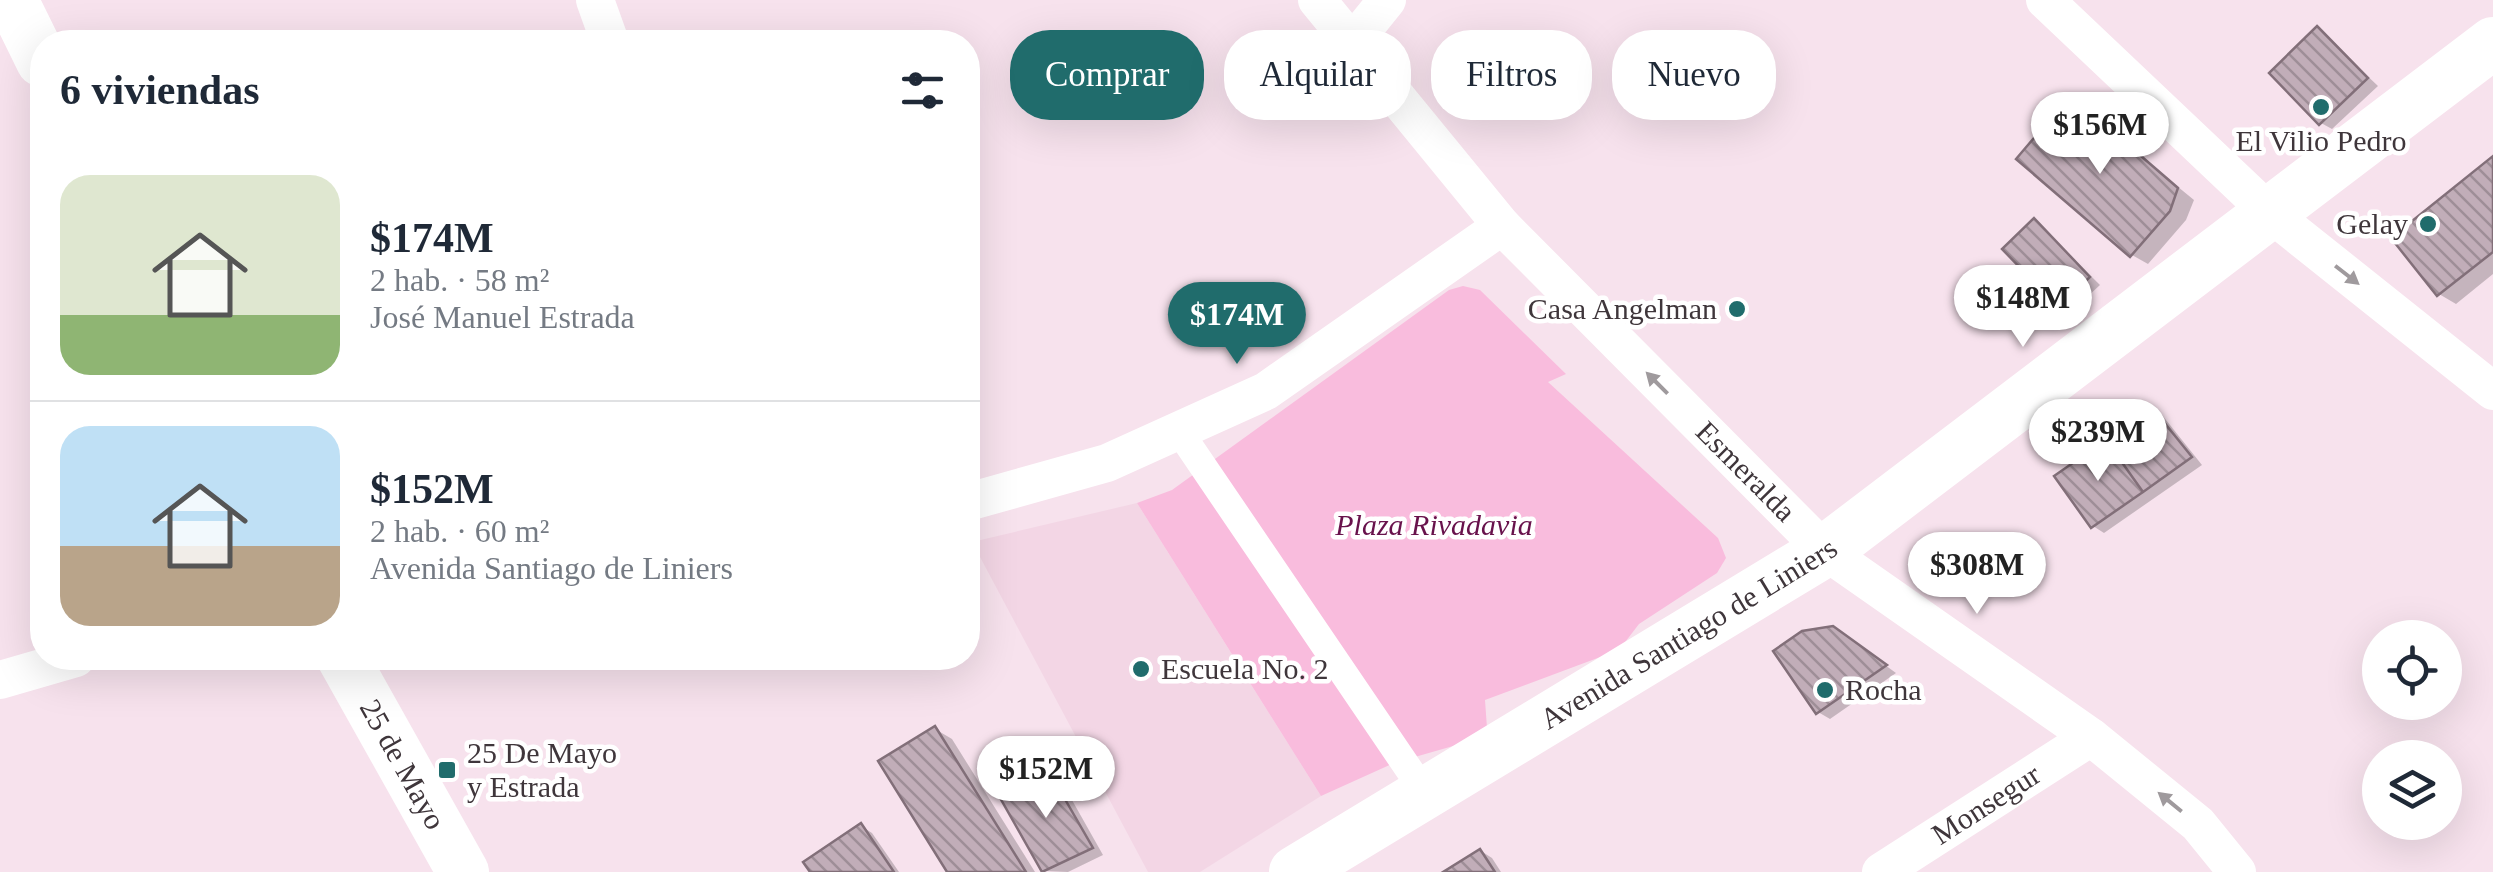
<!DOCTYPE html>
<html lang="es">
<head>
<meta charset="utf-8">
<style>
  body { margin:0; font-family:"Times New Roman",serif; background:#f6f6f7; color:#1f2937; height:100vh; display:flex; flex-direction:column; font-size:38px; white-space:nowrap }
  * { box-sizing:border-box; margin:0 }
  p { font-size:32px; color:#747a83 }
  .icon { flex:none; width:55px; height:55px; fill:none; stroke:currentColor; stroke-width:2; stroke-linecap:round; stroke-linejoin:round }
  .map { position:relative; flex:1; overflow:hidden }
  .sheet { position:absolute; left:30px; top:30px; width:950px; height:640px; display:flex; flex-direction:column; background:#fff; border-radius:40px; box-shadow:0 10px 40px #0002 }
  .sheet>* { flex:none }
  .guide { position:absolute; left:1010px; top:30px; width:950px; height:90px; display:flex; gap:20px }
  .controls { position:absolute; left:2362px; top:620px; display:grid; gap:20px }
  .controls a { display:grid; place-items:center; width:100px; height:100px; border-radius:50%; background:#fff; box-shadow:0 10px 40px #0002; font-size:50px }
  .price { position:absolute; translate:-50% -85px; padding:0 22px; border-radius:35px; background:#fff; color:#222; font-size:32px; line-height:65px; filter:drop-shadow(0 2px 5px #0008) }
  .price::after { content:''; position:absolute; left:50%; top:60px; width:30px; height:22px; margin-left:-15px; background:inherit; clip-path:polygon(0 0,100% 0,50% 100%) }
  .price.on { background:#206c6c; color:#fff }
  ul { padding:0; list-style:none }
  li { display:flex; align-items:center; gap:30px; height:250px; padding:0 30px }
  li+li { border-top:2px solid #e0e1e3 }
  li span { display:grid; place-items:center; flex:none; width:280px; height:200px; border-radius:30px; color:#555 }
  li>.icon { margin-inline-start:auto }
  span .icon { width:120px; height:120px; fill:#fffc; stroke-width:1 }
  li b { font-size:42px }
  h2 { display:flex; justify-content:space-between; align-items:center; height:120px; padding:0 30px; font-size:42px }
  .chip { padding:0 35px; border-radius:40px; background:#fff; box-shadow:0 10px 40px #0002; font-size:35px; line-height:90px }
  .chip.on { background:#206c6c; color:#fff }
  .map>svg:first-child { display:block }
</style>
</head>
<body>
<div class="map">
<svg width="2493" height="872" viewBox="0 0 2493 872">
  <defs>
    <pattern id="building-back-hatch" width="6" height="6" patternUnits="userSpaceOnUse" patternTransform="scale(2.5)"><rect width="6" height="6" fill="#c1adb8"/><path d="M-1 5l2 2M0 0l6 6M5-1l2 2" fill="none" stroke="#9e8e97"/></pattern>
  </defs>
  <rect width="100%" height="100%" fill="#f7e2ed"/>
  <path fill="#f3d6e5" d="M1137 503 1321 796 1200 872H1148L972 542Z"/>
  <path fill="#f9bcdd" d="M1463 286 1480 290 1566 374 1548 382 1718 538 1726 558 1717 573 1639 624 1619 650 1485 700 1487 728 1467 742 1394 763 1321 796 1137 503 1172 490 1449 290Z"/>
  <path fill="#0003" d="M2318 29 2378 86 2332 129 2321 123Z
    M2083 109 2194 200 2186 220 2148 264 2132 255Z
    M2493 159V274L2456 304 2439 294Z
    M2035 221 2100 285 2071 312 2059 305Z
    M2151 409 2162 415 2202 465 2104 533 2093 526Z
    M1845 636 1896 673 1830 719 1818 712Z
    M935 729 952 739 1035 872H950Z
    M1047 771 1059 777 1103 855 1068 872 1044 871 1003 797Z
    M861 826 872 833 899 872H813Z
    M1481 851 1492 858 1501 872H1448Z"/>
  <path fill="url(#building-back-hatch)" stroke="#826f79" stroke-width="2.5" d="M2317 26 2368 78 2319 125 2269 73Z
    M2083 106 2178 188 2170 211 2130 257 2016 159 2057 111Z
    M2493 156V252L2437 296 2391 238Z
    M2034 218 2090 277 2058 307 2002 249Z
    M2151 406 2192 457 2143 492 2106 440Z
    M2106 440 2143 492 2091 528 2054 476Z
    M1833 626 1887 665 1816 714 1773 651 1802 631Z
    M935 726 1026 872H947L878 761Z
    M1047 768 1093 848 1042 872 999 796Z
    M861 823 894 872H810L803 862Z
    M1480 849 1495 872H1443Z"/>
  <g fill="none" stroke-linecap="round" stroke-linejoin="round">
    <path stroke="#fff" stroke-width="28" d="M1179 431 1425 793"/>
    <g stroke="#fff" stroke-width="38">
      <path d="M595 0 610 42"/>
      <path id="s1" d="M1317 0 1502 226 1825 551 2091 737 2198 824 2237 872"/>
      <path d="M2045 0 2271 214 2493 391"/>
      <path d="M1354 41 1387 0"/>
      <path d="M968 502 1107 463 1266 391 1502 226"/>
      <path d="M0 680 76 658"/>
      <path id="s2" d="M1881 872 2091 737"/>
    </g>
    <g stroke="#fff" stroke-width="52">
      <path d="M12 0 42 61"/>
      <path id="s3" d="M343 658 463 872"/>
      <path id="s4" d="M1295 872 1825 551 2493 43"/>
    </g>
  </g>
  <defs><path id="oneway-solid" d="M-6-.8H1V-3.2L6.5 0L1 3.2V.8H-6Z" transform="scale(2.5)"/></defs>
  <g fill="#9f9a9d">
    <use href="#oneway-solid" transform="translate(2347 275) rotate(38)"/>
    <use href="#oneway-solid" transform="translate(1657 383) rotate(-135)"/>
    <use href="#oneway-solid" transform="translate(2170 802) rotate(-141)"/>
  </g>
  <g fill="#206c6c" stroke="#fff" stroke-width="4">
    <circle cx="2321" cy="107" r="10"/>
    <circle cx="2428" cy="224" r="10"/>
    <circle cx="1737" cy="309" r="10"/>
    <circle cx="1141" cy="669" r="10"/>
    <circle cx="1825" cy="690" r="10"/>
    <rect x="437" y="760" width="20" height="20" rx="5"/>
  </g>
  <g text-anchor="middle" stroke-width="9" stroke-linejoin="round" paint-order="stroke">
    <g font-size="30" fill="#3f363b" stroke="#fff" text-anchor="start">
      <text x="2321" y="151" text-anchor="middle">El Vilio Pedro</text>
      <text x="2408" y="234" text-anchor="end">Gelay</text>
      <text x="1717" y="319" text-anchor="end">Casa Angelman</text>
      <text x="1161" y="679">Escuela No. 2</text>
      <text x="1845" y="700">Rocha</text>
      <text x="467" y="763">25 De Mayo<tspan x="467" dy="34">y Estrada</tspan></text>
    </g>
    <g font-size="30" fill="#3f363b" stroke="#fff">
      <text dy="10" stroke="none"><textPath href="#s1" startOffset="638">Esmeralda</textPath></text>
      <text dy="10" stroke="none"><textPath href="#s4" startOffset="460">Avenida Santiago de Liniers</textPath></text>
      <text dy="10" stroke="none"><textPath href="#s3" startOffset="122">25 de Mayo</textPath></text>
      <text dy="10" stroke="none"><textPath href="#s2" startOffset="125">Monsegur</textPath></text>
    </g>
    <g font-size="30" font-style="italic" fill="#68124c" stroke="#fff">
      <text x="1434" y="535">Plaza Rivadavia</text>
    </g>
  </g>
</svg>
<div class="controls">
<a><svg class="icon" aria-label="locate" viewBox="0 0 24 24"><circle cx="12" cy="12" r="6"/><path d="M12 2v4M12 18v4M2 12h4M18 12h4"/></svg></a>
<a><svg class="icon" aria-label="layers" viewBox="0 0 24 24"><path d="M12 4l9 5-9 5-9-5zM3 14l9 5 9-5"/></svg></a>
</div>
<b class="price" style="left:2100px;top:177px">$156M</b>
<b class="price" style="left:2023px;top:350px">$148M</b>
<b class="price on" style="left:1237px;top:367px">$174M</b>
<b class="price" style="left:2098px;top:484px">$239M</b>
<b class="price" style="left:1977px;top:617px">$308M</b>
<b class="price" style="left:1046px;top:821px">$152M</b>
<div class="guide">
<a class="chip on">Comprar</a>
<a class="chip">Alquilar</a>
<a class="chip">Filtros</a>
<a class="chip">Nuevo</a>
</div>
<section class="sheet">
<h2>6 viviendas<svg class="icon" aria-label="filters" viewBox="0 0 24 24"><path d="M4 7h16M4 17h16"/><circle cx="9" cy="7" r="2"/><circle cx="15" cy="17" r="2"/></svg></h2>
<ul>
<li><span style="background:linear-gradient(#dfe7d0 70%,#8fb573 0)"><svg class="icon" aria-label="home" viewBox="0 0 24 24"><path d="M3 11l9-7 9 7M6 9v11h12V9"/></svg></span><div><b>$174M</b><p>2 hab. · 58 m²</p><p>José Manuel Estrada</p></div></li>
<li><span style="background:linear-gradient(#bfe0f5 60%,#b9a48a 0)"><svg class="icon" aria-label="home" viewBox="0 0 24 24"><path d="M3 11l9-7 9 7M6 9v11h12V9"/></svg></span><div><b>$152M</b><p>2 hab. · 60 m²</p><p>Avenida Santiago de Liniers</p></div></li>
</ul>
</section>
</div>
</body>
</html>
